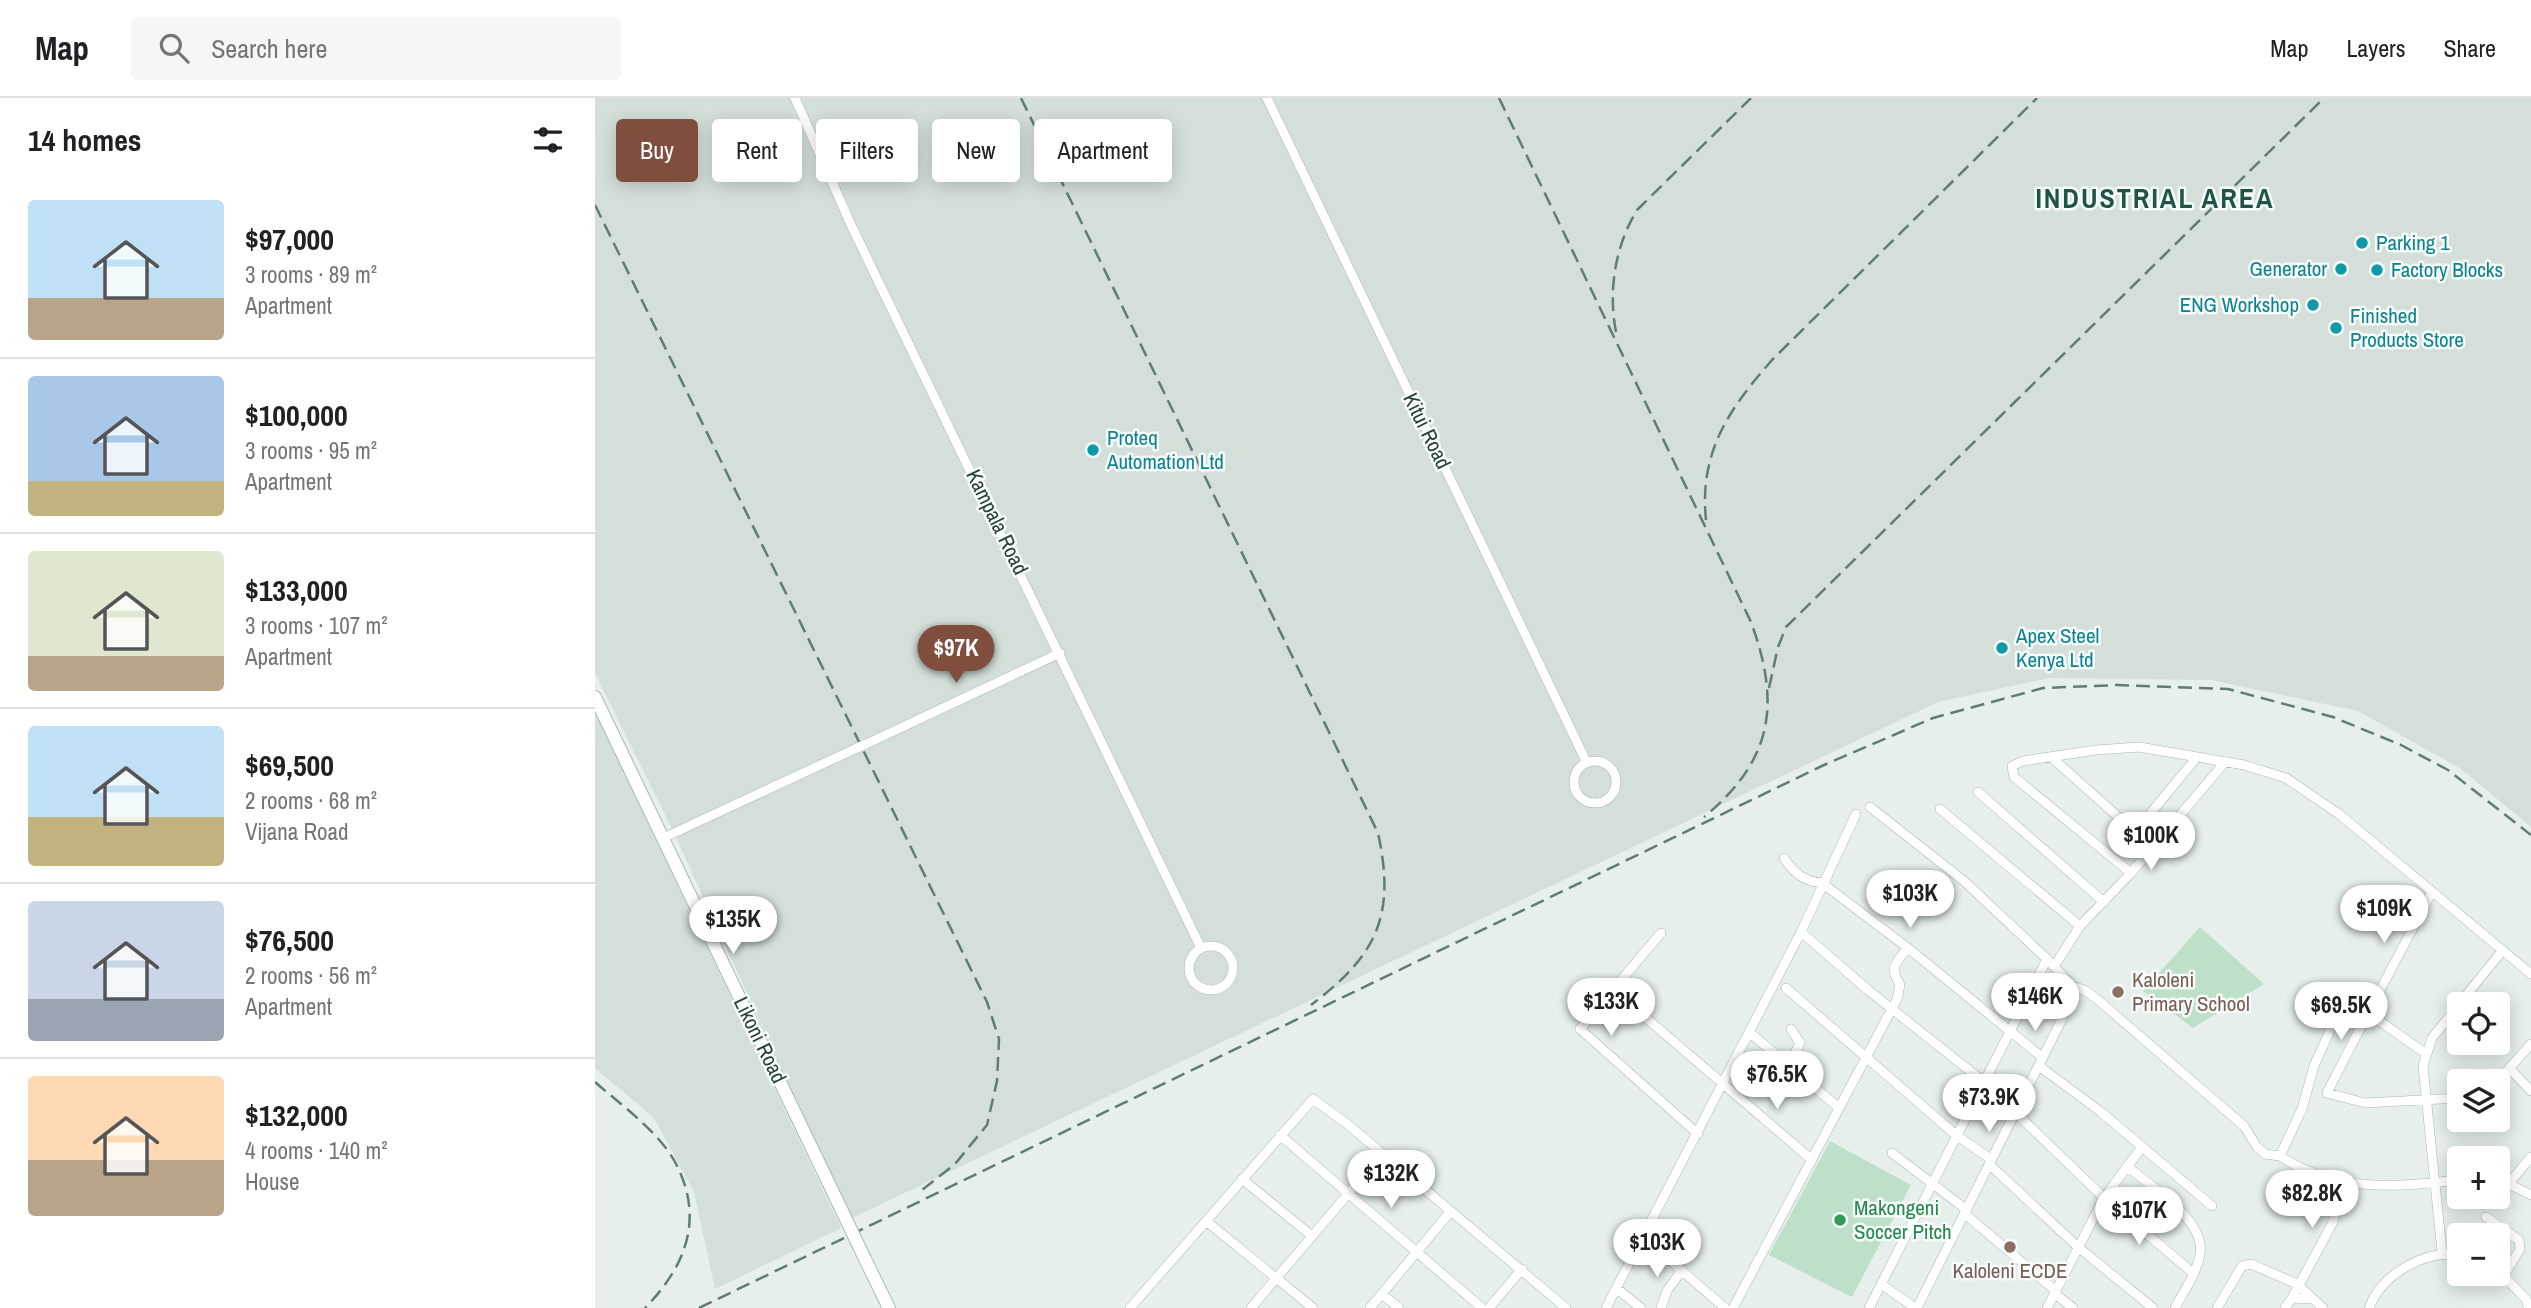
<!DOCTYPE html>
<html lang="en">
<head>
<meta charset="utf-8">
<style>
  body { margin:0; font-family:"Archivo Narrow",sans-serif; background:#f6f6f6; color:#202124; height:100vh; display:flex; flex-direction:column; font-size:26px; white-space:nowrap }
  * { box-sizing:border-box; margin:0 }
  p { font-size:23px; color:#757577 }
  .icon { flex:none; width:38px; height:38px; fill:none; stroke:currentColor; stroke-width:2; stroke-linecap:round; stroke-linejoin:round }
  .map { position:relative; flex:1; overflow:hidden }
  .drawer { display:flex; flex-direction:column; background:#fff; width:595px }
  .drawer>* { flex:none }
  .top-card { position:absolute; left:21px; top:21px; width:665px; height:63px; display:flex; gap:14px }
  .controls { position:absolute; left:1852px; top:894px; display:grid; gap:14px }
  .controls a { display:grid; place-items:center; width:63px; height:63px; border-radius:7px; background:#fff; box-shadow:0 4px 18px #0003; font-size:35px }
  .price { position:absolute; translate:-50% -60px; padding:0 16px; border-radius:24px; background:#fff; color:#222; font-size:23px; line-height:46px; filter:drop-shadow(0 2px 4px #0008) }
  .price::after { content:''; position:absolute; left:50%; top:42px; width:21px; height:16px; margin-left:-10px; background:inherit; clip-path:polygon(0 0,100% 0,50% 100%) }
  .price.on { background:#7f4e3f; color:#fff }
  ul { padding:0; list-style:none }
  li { display:flex; align-items:center; gap:21px; height:175px; padding:0 28px }
  li+li { border-top:2px solid #e0e0e0 }
  li span { display:grid; place-items:center; flex:none; width:196px; height:140px; border-radius:7px; color:#555 }
  li>.icon { margin-inline-start:auto }
  span .icon { width:84px; height:84px; fill:#fffc; stroke-width:1 }
  li b { font-size:30px }
  h2 { display:flex; justify-content:space-between; align-items:center; height:84px; padding:0 28px; font-size:30px }
  .chip { padding:0 24px; border-radius:7px; background:#fff; box-shadow:0 4px 18px #0003; font-size:24px; line-height:63px }
  .chip.on { background:#7f4e3f; color:#fff }
  header { display:flex; align-items:center; gap:42px; box-sizing:border-box; height:98px; padding:0 35px; background:#fff; border-bottom:2px solid #e0e0e0 }
  header strong { font-size:33px }
  nav { display:flex; gap:38px; margin-inline-start:auto; font-size:24px }
  .search { width:490px; height:63px; background:#f6f6f6; display:flex; align-items:center; gap:18px; box-sizing:border-box; padding:0 24px; border-radius:7px; color:#757577; font-size:26px }
  main { display:flex; flex:1; min-height:0 }
  .map>svg:first-child { display:block }
</style>
</head>
<body>
<header>
<strong>Map</strong>
<div class="search"><svg class="icon" aria-label="search" viewBox="0 0 24 24"><circle cx="10" cy="10" r="6"/><path d="M15 15l6 6"/></svg>Search here</div>
<nav><a>Map</a><a>Layers</a><a>Share</a></nav>
</header>
<main>
<section class="drawer">
<h2>14 homes<svg class="icon" aria-label="filters" viewBox="0 0 24 24"><path d="M4 7h16M4 17h16"/><circle cx="9" cy="7" r="2"/><circle cx="15" cy="17" r="2"/></svg></h2>
<ul>
<li><span style="background:linear-gradient(#bfe0f5 70%,#b9a48a 0)"><svg class="icon" aria-label="home" viewBox="0 0 24 24"><path d="M3 11l9-7 9 7M6 9v11h12V9"/></svg></span><div><b>$97,000</b><p>3 rooms · 89 m²</p><p>Apartment</p></div></li>
<li><span style="background:linear-gradient(#a9c7e8 75%,#c2b280 0)"><svg class="icon" aria-label="home" viewBox="0 0 24 24"><path d="M3 11l9-7 9 7M6 9v11h12V9"/></svg></span><div><b>$100,000</b><p>3 rooms · 95 m²</p><p>Apartment</p></div></li>
<li><span style="background:linear-gradient(#dfe7d0 75%,#b9a48a 0)"><svg class="icon" aria-label="home" viewBox="0 0 24 24"><path d="M3 11l9-7 9 7M6 9v11h12V9"/></svg></span><div><b>$133,000</b><p>3 rooms · 107 m²</p><p>Apartment</p></div></li>
<li><span style="background:linear-gradient(#bfe0f5 65%,#c2b280 0)"><svg class="icon" aria-label="home" viewBox="0 0 24 24"><path d="M3 11l9-7 9 7M6 9v11h12V9"/></svg></span><div><b>$69,500</b><p>2 rooms · 68 m²</p><p>Vijana Road</p></div></li>
<li><span style="background:linear-gradient(#c9d6e8 70%,#9aa5b1 0)"><svg class="icon" aria-label="home" viewBox="0 0 24 24"><path d="M3 11l9-7 9 7M6 9v11h12V9"/></svg></span><div><b>$76,500</b><p>2 rooms · 56 m²</p><p>Apartment</p></div></li>
<li><span style="background:linear-gradient(#ffd9b3 60%,#b9a48a 0)"><svg class="icon" aria-label="home" viewBox="0 0 24 24"><path d="M3 11l9-7 9 7M6 9v11h12V9"/></svg></span><div><b>$132,000</b><p>4 rooms · 140 m²</p><p>House</p></div></li>
</ul>
</section>
<div class="map">
<svg width="1936" height="1210" viewBox="0 0 1936 1210">
  <rect width="100%" height="100%" fill="#e6efeb"/>
  <path fill="#d4dfda" d="M0 0H1936V729L1866 671 1763 613 1616 582 1454 580 1343 604 255 1121 79 735 0 575Z
    M0 614 246 1130 120 1191 99 1094 59 1020 0 970Z"/>
  <path fill="#bfe0c8" d="M1605 829 1669 886 1598 930 1548 893Z
    M1235 1043 1316 1087 1257 1199 1174 1157Z"/>
  <g fill="none" stroke-linecap="round" stroke-linejoin="round">
    <g stroke="#a8b8b2" stroke-width="10">
      <path id="street" d="M200 0 257 129 605 848
        M672 0 992 665
        M269 647 465 555
        M1456 659 1557 749
        M979 684a21 21 0 1 1 42 0a21 21 0 1 1-42 0Z
        M1383 694 1509 804
        M1345 711 1485 828
        M1541 733 1602 659
        M68 740 262 650
        M1189 760C1199 775 1208 783 1227 785L1313 850 1448 960
        M1536 775 1419 679 1417 668 1428 663 1501 652 1544 649 1649 667 1691 680 1744 716 1936 876
        M1836 796 1773 915 1752 910 1737 928 1719 968 1707 1011 1685 1058C1741 1095 1800 1089 1864 1082
        M1206 834 1273 892 1423 1011
        M1066 835 985 931 1103 1036
        M594 870a22 22 0 1 1 44 0a22 22 0 1 1-44 0Z
        M1460 867 1485 828 1536 775 1630 664
        M1477 888 1489 892 1502 901 1649 1028 1662 1049 1670 1056 1685 1058
        M1191 890 1361 1037 1397 1062
        M1864 906 1908 852
        M1043 913 1217 1062
        M1154 934 1244 1010
        M1830 955 1773 915 1732 995 1770 1005 1864 1000
        M1194 967 1205 945 1196 931
        M1444 968 1506 1014 1617 1108
        M1914 970 1936 993
        M1902 984 1936 946
        M1421 1015 1509 1100 1598 1175
        M685 1037 887 1210
        M1297 1055 1372 1112
        M1395 1067 1483 1149 1558 1210
        M1532 1068C1555 1088 1611 1122 1605 1156 1602 1175 1589 1193 1580 1210
        M1902 1080 1936 1097
        M647 1081 717 1138
        M1915 1084 1936 1059
        M1370 1116 1461 1193
        M1891 1119 1924 1142 1925 1151 1909 1177
        M611 1123 718 1210
        M1048 1139 1130 1210
        M1847 1154 1828 968 1837 940 1864 907
        M1902 1171 1931 1201 1934 1210
        M1286 1186 1320 1210
        M1021 1190 1046 1210
        M787 1196 804 1210
        M1460 1196 1478 1210
        M1697 1200 1737 1126 1750 1086
        M535 1210 718 1001 751 1025 971 1210
        M656 1210 787 1056
        M775 1210 855 1114
        M894 1210 927 1171
        M1011 1210 1206 834 1261 716
        M1066 1210 1072 1193 1087 1172
        M1138 1210 1302 901 1305 887C1294 870 1300 865 1313 850
        M1274 1210 1452 861 1369 783 1275 709
        M1322 1210 1476 903 1477 888 1452 861
        M1452 1210 1509 1100 1547 1049
        M1622 1210 1647 1168 1656 1166 1702 1186 1728 1210
        M1690 1210 1697 1200 1718 1201
        M1774 1210C1787 1176 1829 1152 1864 1157"/>
    </g>
    <g stroke="#a4bbb3" stroke-width="14">
      <path id="secondary" d="M0 599 248 1115
        M270 1161 294 1210"/>
    </g>
    <use href="#street" stroke="#fff" stroke-width="9"/>
    <use href="#secondary" stroke="#fff" stroke-width="12"/>
    <path stroke="#5f7d75" stroke-width="2.5" stroke-dasharray="14 7" stroke-linecap="butt" d="M426 0 783 735C801 818 782 857 716 907
      M904 0 1156 524C1186 606 1178 662 1109 719
      M0 107 392 904 404 941 402 983 392 1027 360 1066 322 1096
      M1021 234C1013 193 1020 148 1042 112L1156 0
      M1111 422C1104 354 1134 311 1177 262L1442 0
      M1174 590 1183 549 1191 529 1729 0
      M0 984C26 1007 63 1033 80 1064 110 1120 91 1168 50 1210
      M104 1210 1229 667 1338 620 1448 590 1523 587 1633 591 1738 619 1806 647 1853 672 1936 737"/>
    <g stroke="#a8b8b2" stroke-width="10" stroke-linecap="butt">
      <path id="street-bridge" d="M262 650 269 647"/>
    </g>
    <g stroke="#a4bbb3" stroke-width="14" stroke-linecap="butt">
      <path id="secondary-bridge" d="M248 1115 270 1161"/>
    </g>
    <use href="#street-bridge" stroke="#fff" stroke-width="9"/>
    <use href="#secondary-bridge" stroke="#fff" stroke-width="12"/>
  </g>
  <g fill="#0f9aa8" stroke="#f7fbf9" stroke-width="2.5">
    <circle cx="1767" cy="145" r="7"/>
    <circle cx="1746" cy="171" r="7"/>
    <circle cx="1782" cy="172" r="7"/>
    <circle cx="1718" cy="207" r="7"/>
    <circle cx="1741" cy="230" r="7"/>
    <circle cx="498" cy="352" r="7"/>
    <circle cx="1407" cy="550" r="7"/>
  </g>
  <g fill="#8d6e63" stroke="#f7fbf9" stroke-width="2.5">
    <circle cx="1523" cy="894" r="7"/>
    <circle cx="1415" cy="1149" r="7"/>
  </g>
  <circle fill="#2e9e5b" stroke="#f7fbf9" stroke-width="2.5" cx="1245" cy="1122" r="7"/>
  <g text-anchor="middle" stroke-width="5" stroke-linejoin="round" paint-order="stroke">
    <g font-size="21" fill="#0d838f" stroke="#f7fbf9" text-anchor="start">
      <text x="1781" y="152">Parking 1</text>
      <text x="1732" y="178" text-anchor="end">Generator</text>
      <text x="1796" y="179">Factory Blocks</text>
      <text x="1704" y="214" text-anchor="end">ENG Workshop</text>
      <text x="1755" y="225">Finished<tspan x="1755" dy="24">Products Store</tspan></text>
      <text x="512" y="347">Proteq<tspan x="512" dy="24">Automation Ltd</tspan></text>
      <text x="1421" y="545">Apex Steel<tspan x="1421" dy="24">Kenya Ltd</tspan></text>
    </g>
    <g font-size="21" fill="#24423a" stroke="#f7fbf9">
      <text transform="translate(832 333) rotate(64)" y="7">Kitui Road</text>
      <text transform="translate(402 424) rotate(64)" y="7">Kampala Road</text>
      <text transform="translate(165 942) rotate(64)" y="7">Likoni Road</text>
    </g>
    <g font-size="21" fill="#785e54" stroke="#f7fbf9" text-anchor="start">
      <text x="1537" y="889">Kaloleni<tspan x="1537" dy="24">Primary School</tspan></text>
      <text x="1415" y="1180" text-anchor="middle">Kaloleni ECDE</text>
    </g>
    <g font-size="21" fill="#27864d" stroke="#f7fbf9" text-anchor="start">
      <text x="1259" y="1117">Makongeni<tspan x="1259" dy="24">Soccer Pitch</tspan></text>
    </g>
    <g font-size="28" font-weight="bold" letter-spacing="2" fill="#1f5548" stroke="#f7fbf9">
      <text x="1560" y="110">INDUSTRIAL AREA</text>
    </g>
  </g>
</svg>
<div class="controls">
<a><svg class="icon" aria-label="locate" viewBox="0 0 24 24"><circle cx="12" cy="12" r="6"/><path d="M12 2v4M12 18v4M2 12h4M18 12h4"/></svg></a>
<a><svg class="icon" aria-label="layers" viewBox="0 0 24 24"><path d="M12 4l9 5-9 5-9-5zM3 14l9 5 9-5"/></svg></a>
<a>+</a>
<a>−</a>
</div>
<b class="price on" style="left:361px;top:587px">$97K</b>
<b class="price" style="left:1556px;top:774px">$100K</b>
<b class="price" style="left:1315px;top:832px">$103K</b>
<b class="price" style="left:1789px;top:847px">$109K</b>
<b class="price" style="left:138px;top:858px">$135K</b>
<b class="price" style="left:1440px;top:935px">$146K</b>
<b class="price" style="left:1016px;top:940px">$133K</b>
<b class="price" style="left:1746px;top:944px">$69.5K</b>
<b class="price" style="left:1182px;top:1013px">$76.5K</b>
<b class="price" style="left:1394px;top:1036px">$73.9K</b>
<b class="price" style="left:796px;top:1112px">$132K</b>
<b class="price" style="left:1717px;top:1132px">$82.8K</b>
<b class="price" style="left:1544px;top:1149px">$107K</b>
<b class="price" style="left:1062px;top:1181px">$103K</b>
<div class="top-card">
<a class="chip on">Buy</a>
<a class="chip">Rent</a>
<a class="chip">Filters</a>
<a class="chip">New</a>
<a class="chip">Apartment</a>
</div>
</div>
</main>
</body>
</html>
